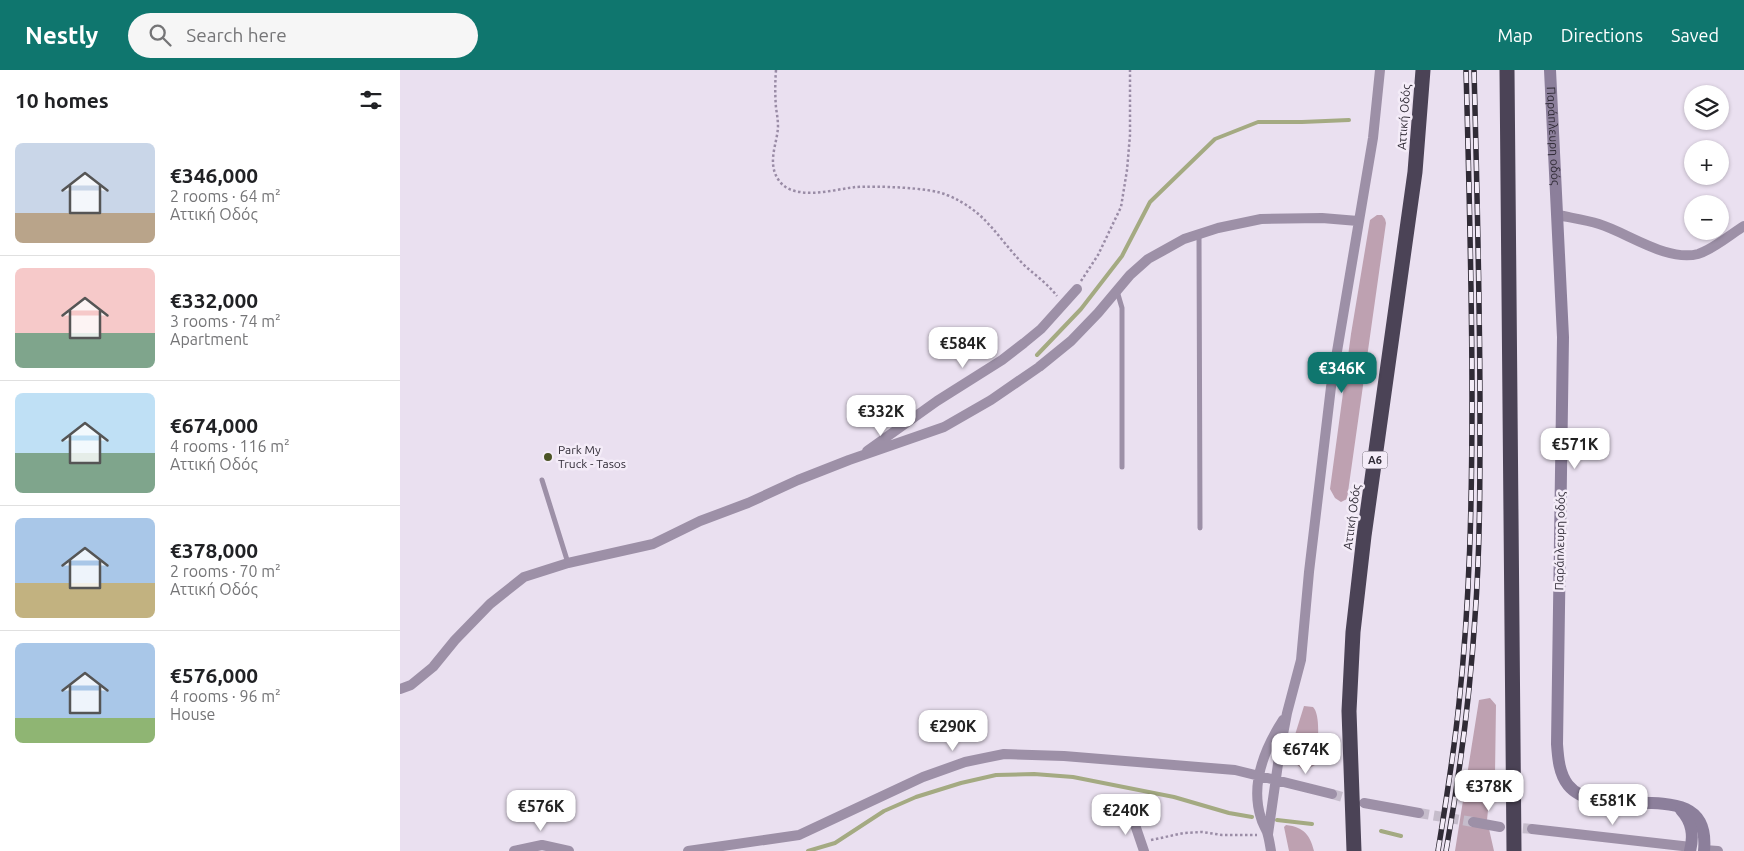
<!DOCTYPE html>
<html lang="en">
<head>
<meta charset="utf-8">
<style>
  body { margin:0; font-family:Ubuntu,sans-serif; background:#f6f6f6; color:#202124; height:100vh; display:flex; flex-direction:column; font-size:19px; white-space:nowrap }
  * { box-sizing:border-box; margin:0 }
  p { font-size:16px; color:#757577 }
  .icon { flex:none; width:28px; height:28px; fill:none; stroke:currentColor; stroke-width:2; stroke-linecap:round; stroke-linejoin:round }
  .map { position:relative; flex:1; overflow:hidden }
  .details { display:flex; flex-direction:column; background:#fff; width:400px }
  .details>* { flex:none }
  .tools { position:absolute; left:1284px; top:15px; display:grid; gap:10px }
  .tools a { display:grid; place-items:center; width:45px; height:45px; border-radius:50%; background:#fff; box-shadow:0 1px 4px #0004; font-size:25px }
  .price { position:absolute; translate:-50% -42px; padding:0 11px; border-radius:10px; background:#fff; color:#222; font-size:16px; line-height:32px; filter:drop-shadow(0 1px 2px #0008) }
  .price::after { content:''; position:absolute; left:50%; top:30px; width:15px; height:11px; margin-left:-8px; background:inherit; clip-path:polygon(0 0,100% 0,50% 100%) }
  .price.active { background:#0f766e; color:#fff }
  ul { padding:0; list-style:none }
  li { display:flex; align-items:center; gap:15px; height:125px; padding:0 15px }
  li+li { border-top:1px solid #e0e0e0 }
  li span { display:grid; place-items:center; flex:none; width:140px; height:100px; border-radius:8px; color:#555 }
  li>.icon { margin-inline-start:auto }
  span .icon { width:60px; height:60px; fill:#fffc; stroke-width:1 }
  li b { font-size:21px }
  h2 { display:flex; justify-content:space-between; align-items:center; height:60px; padding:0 15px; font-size:21px }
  header { display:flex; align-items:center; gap:30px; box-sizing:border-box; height:70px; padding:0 25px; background:#0f766e; color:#fff }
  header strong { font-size:24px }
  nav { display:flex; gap:28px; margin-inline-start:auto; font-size:18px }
  .search { width:350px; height:45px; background:#f6f6f6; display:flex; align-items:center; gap:12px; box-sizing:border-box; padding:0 18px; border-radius:28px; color:#757577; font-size:19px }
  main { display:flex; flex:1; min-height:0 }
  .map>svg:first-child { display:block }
</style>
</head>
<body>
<header>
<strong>Nestly</strong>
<div class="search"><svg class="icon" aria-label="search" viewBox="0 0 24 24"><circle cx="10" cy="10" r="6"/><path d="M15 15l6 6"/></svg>Search here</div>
<nav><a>Map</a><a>Directions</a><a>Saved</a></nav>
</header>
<main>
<section class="details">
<h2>10 homes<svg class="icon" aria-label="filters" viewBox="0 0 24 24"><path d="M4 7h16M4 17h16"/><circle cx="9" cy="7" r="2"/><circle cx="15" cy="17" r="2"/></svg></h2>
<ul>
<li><span style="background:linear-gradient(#c9d6e8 70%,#b9a48a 0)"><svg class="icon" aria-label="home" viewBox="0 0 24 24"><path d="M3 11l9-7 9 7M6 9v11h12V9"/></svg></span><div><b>€346,000</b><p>2 rooms · 64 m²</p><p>Αττική Οδός</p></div></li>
<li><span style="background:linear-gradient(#f6c9c9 65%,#7fa58c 0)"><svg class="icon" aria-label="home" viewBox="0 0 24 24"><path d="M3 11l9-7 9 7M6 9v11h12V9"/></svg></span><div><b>€332,000</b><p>3 rooms · 74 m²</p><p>Apartment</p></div></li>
<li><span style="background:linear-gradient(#bfe0f5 60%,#7fa58c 0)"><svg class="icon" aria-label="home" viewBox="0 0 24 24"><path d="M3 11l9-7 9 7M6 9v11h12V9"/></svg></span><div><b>€674,000</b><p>4 rooms · 116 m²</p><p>Αττική Οδός</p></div></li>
<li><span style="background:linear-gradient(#a9c7e8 65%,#c2b280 0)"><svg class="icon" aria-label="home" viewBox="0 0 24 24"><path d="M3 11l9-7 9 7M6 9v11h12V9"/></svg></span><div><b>€378,000</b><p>2 rooms · 70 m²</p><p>Αττική Οδός</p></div></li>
<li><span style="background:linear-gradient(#a9c7e8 75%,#8fb573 0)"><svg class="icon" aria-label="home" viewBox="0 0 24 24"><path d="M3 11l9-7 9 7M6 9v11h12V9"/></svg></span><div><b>€576,000</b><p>4 rooms · 96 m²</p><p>House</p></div></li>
</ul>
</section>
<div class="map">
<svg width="1344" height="781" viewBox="0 0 1344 781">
  <rect width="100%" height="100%" fill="#eae0f0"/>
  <path fill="#bea1b1" d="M977 145H982L985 149 986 153 947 429 941 432 935 428 930 419 951 264 970 150Z
    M1090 628 1096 635 1095 704 1089 730 1087 750 1094 781H1055L1079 630Z
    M904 636 913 637C922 646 917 682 915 695L904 701 891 689 889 684Z
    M886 755C904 757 910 765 914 781H889L884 757Z"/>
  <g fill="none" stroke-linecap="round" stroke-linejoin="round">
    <path stroke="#a4aa82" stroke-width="4" d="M637 285 681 239 722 186 750 132 815 69 858 52H902L949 50
      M877 750 912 754
      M981 761 1001 766
      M408 781 435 773 484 741 516 727 561 713 596 705 634 704 673 707 774 727 829 743 852 747"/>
    <path stroke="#c5bccb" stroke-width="10" stroke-dasharray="10 5" stroke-linecap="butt" d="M932 724 956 731
      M1019 743 1073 752
      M1108 757 1132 759"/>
    <path stroke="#9a8ca6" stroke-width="2.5" stroke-dasharray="2.5 2.5" stroke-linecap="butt" d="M376 0C375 13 375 25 376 38 377 44 378 50 378 57 377 75 366 94 380 112 385 118 392 121 400 122 418 125 438 119 456 117 475 116 530 117 547 125 586 141 596 166 624 195 635 205 648 214 657 226
      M681 211 698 185 721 137 727 100 730 65V0
      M751 770 784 763 802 762 822 765H857"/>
    <path stroke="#9d90a7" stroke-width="5" d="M799 165 800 458
      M717 221 722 238V397
      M142 410 168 493"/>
    <path stroke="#9d90a7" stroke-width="10" d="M1158 145C1172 148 1186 150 1199 154 1228 163 1267 192 1298 184 1312 180 1331 164 1344 156
      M467 381 537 331 602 290 624 273 641 259 677 219
      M0 619 11 615 33 597 55 570 90 534 124 507 168 493 253 474 300 451 348 433 398 410 449 390 544 357 591 330 639 297 671 271 698 243 730 205 748 189 784 169 818 158 861 149 922 148 958 151
      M964 733 1019 743
      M731 743 744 781
      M1073 752 1100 757
      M1132 759 1291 777
      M868 764 880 680 887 643 901 590 909 502 931 317 973 68 980 0
      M1304 780 1318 781
      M114 781 142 775 169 781
      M288 781 399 765 523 707 565 692 604 684 664 686 835 700 932 724
      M871 781C870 775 869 768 867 762 865 757 862 753 861 748 850 714 865 678 883 650"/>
    <g stroke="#8c7f9b" stroke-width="12">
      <path id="s1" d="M1150 0 1163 267 1157 674C1158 688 1159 703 1168 715 1202 757 1312 699 1304 781"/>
      <path d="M1281 740C1292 752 1294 765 1290 781"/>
    </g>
    <path stroke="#4b4356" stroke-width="15" d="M1107 0 1114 781
      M954 781 949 641 953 562 964 466 1015 102 1023 0"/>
    <g stroke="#302b36" stroke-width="5.5">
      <path id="rail" d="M1038 781C1046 732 1054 683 1059 633 1070 531 1072 429 1072 327 1072 218 1069 109 1066 0
        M1046 781C1060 703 1070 626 1075 547 1080 480 1080 413 1080 346 1080 231 1077 115 1074 0"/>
    </g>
    <use href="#rail" stroke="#f4ecf8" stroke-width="4" stroke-dasharray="11" stroke-linecap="butt"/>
  </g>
  <circle fill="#4b5325" stroke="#f4ecf8" stroke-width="2" cx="148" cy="387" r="5"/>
  <g text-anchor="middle" stroke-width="5" stroke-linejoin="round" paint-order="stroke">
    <rect fill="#f4ecf8" stroke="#6b6570" stroke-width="1" x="962.5" y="381.5" width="25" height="17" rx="4"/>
    <g font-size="11" font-weight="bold" fill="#302b36">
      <text x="975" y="394">Α6</text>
    </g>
    <g font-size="12" fill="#302b36" stroke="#f4ecf8">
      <text transform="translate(1004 47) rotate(-86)" y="4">Αττική Οδός</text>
      <text dy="4" stroke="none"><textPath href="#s1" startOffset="66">Παράπλευρη οδός</textPath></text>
      <text transform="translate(952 447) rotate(-82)" y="4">Αττική Οδός</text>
      <text transform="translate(1160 471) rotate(-89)" y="4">Παράπλευρη οδός</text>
    </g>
    <g font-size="12" fill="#302b36" stroke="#f4ecf8" text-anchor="start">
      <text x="158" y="384">Park My<tspan x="158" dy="14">Truck - Tasos</tspan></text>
    </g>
  </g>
</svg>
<div class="tools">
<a><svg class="icon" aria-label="layers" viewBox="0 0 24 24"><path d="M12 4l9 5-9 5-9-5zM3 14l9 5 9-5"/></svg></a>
<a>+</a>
<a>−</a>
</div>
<b class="price" style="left:563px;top:299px">€584K</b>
<b class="price active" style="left:942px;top:324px">€346K</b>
<b class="price" style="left:481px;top:367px">€332K</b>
<b class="price" style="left:1175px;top:400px">€571K</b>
<b class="price" style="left:553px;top:682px">€290K</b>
<b class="price" style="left:906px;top:705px">€674K</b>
<b class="price" style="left:1089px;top:742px">€378K</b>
<b class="price" style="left:1213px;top:756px">€581K</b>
<b class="price" style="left:141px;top:762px">€576K</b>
<b class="price" style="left:726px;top:766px">€240K</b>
</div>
</main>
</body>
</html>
